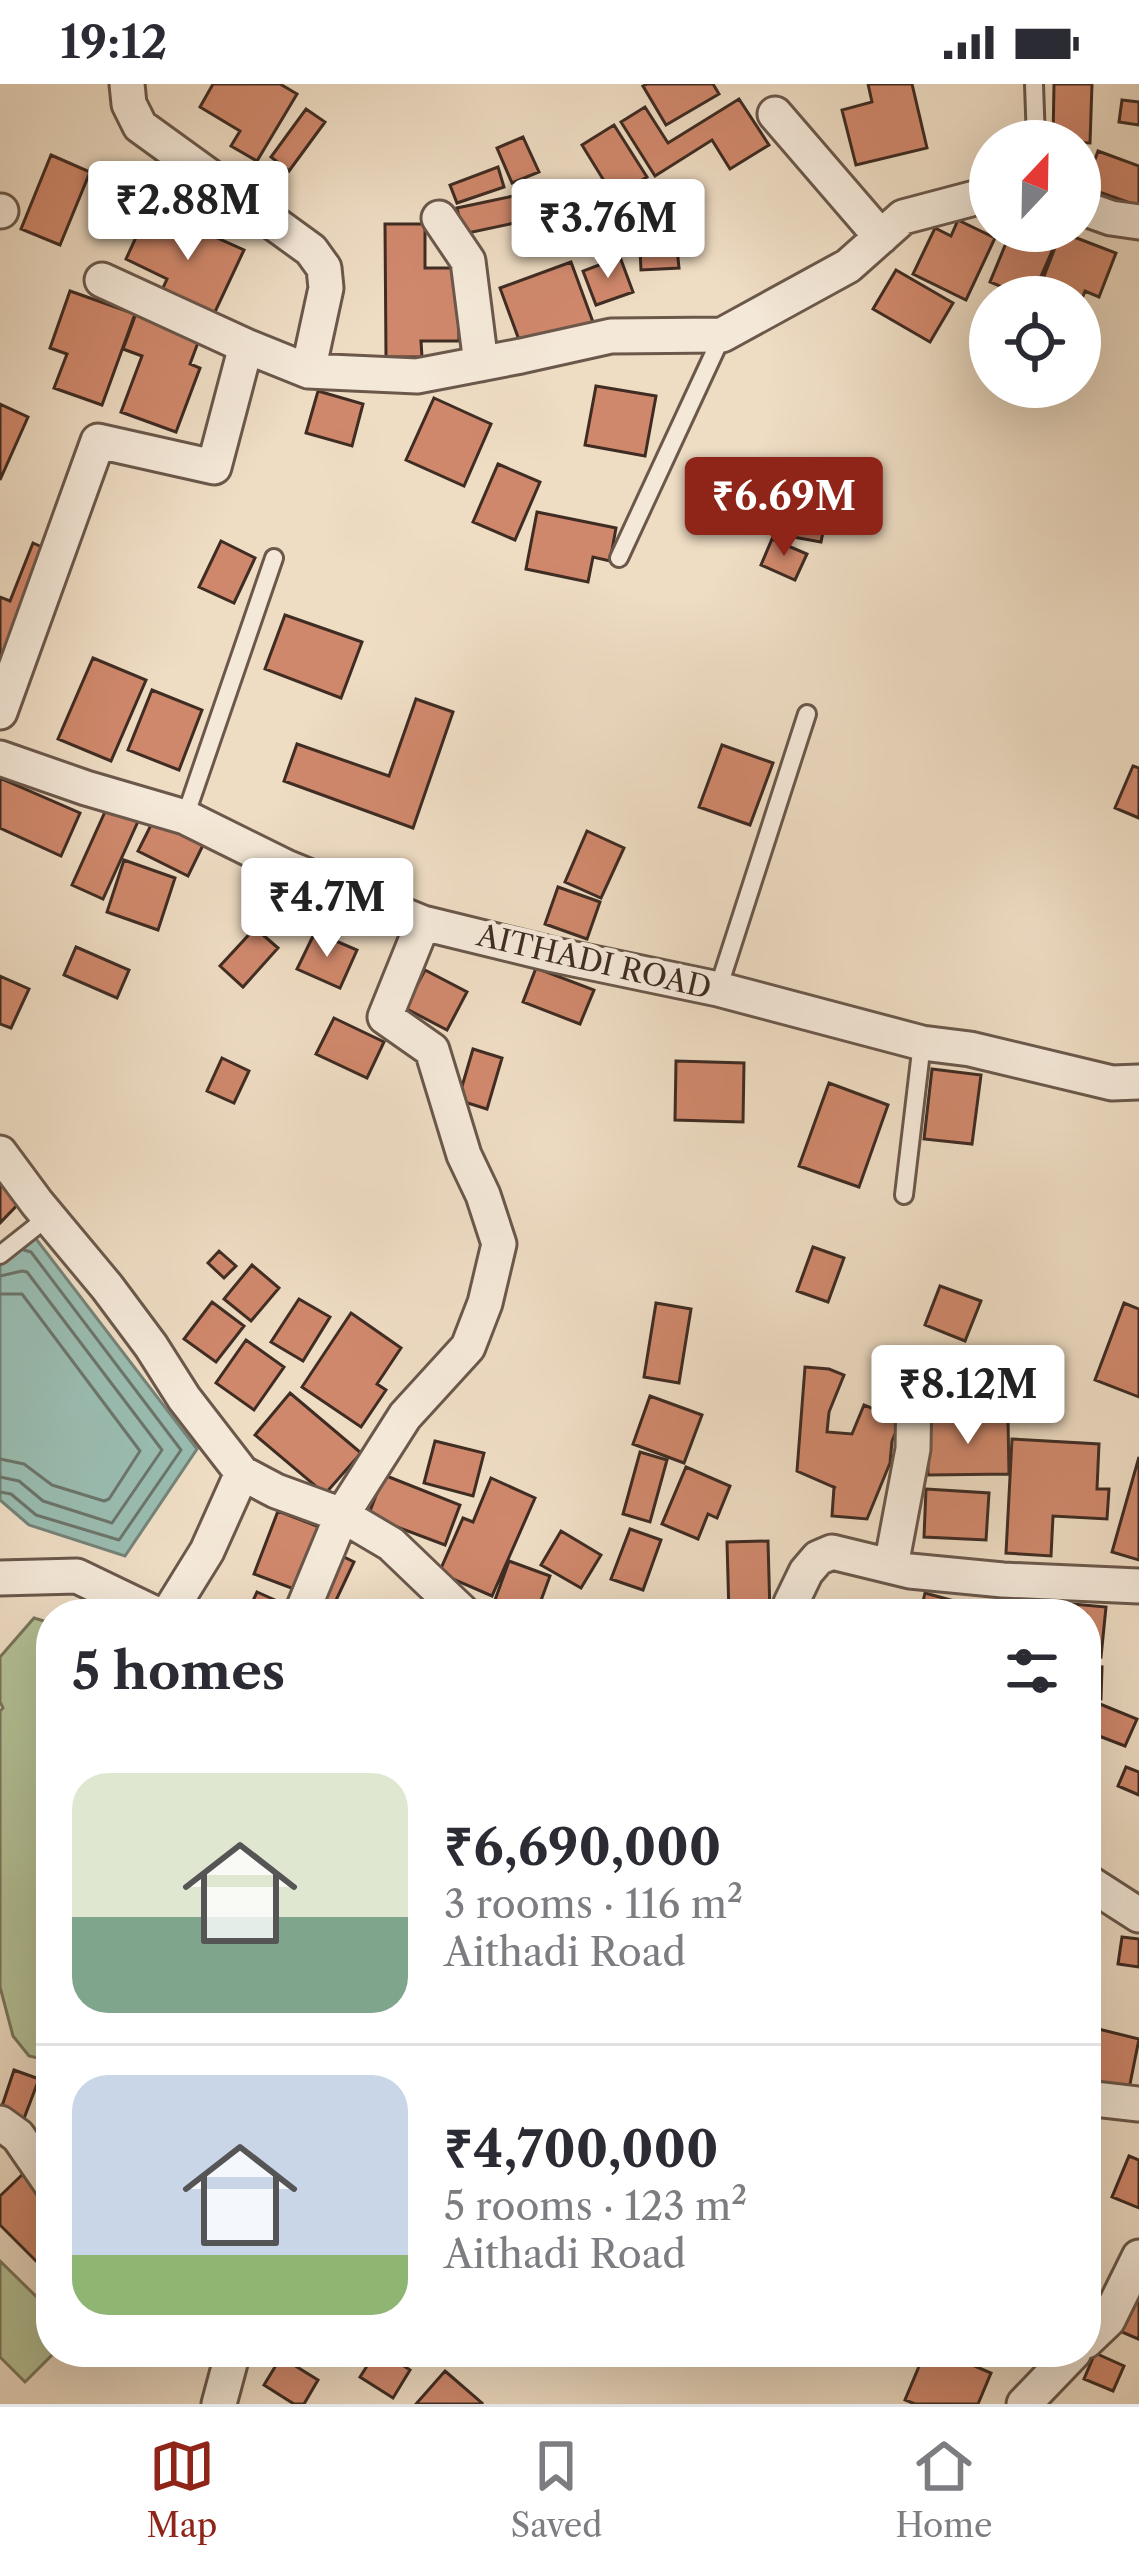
<!DOCTYPE html>
<html lang="en">
<head>
<meta charset="utf-8">
<style>
  body { margin:0; font-family:"Libre Caslon Text",serif; background:#f2f2f3; color:#2b2b33; height:100vh; display:flex; flex-direction:column; font-size:45px; white-space:nowrap }
  * { box-sizing:border-box; margin:0 }
  p { font-size:39px; color:#7c7c81 }
  .icon { flex:none; width:66px; height:66px; fill:none; stroke:currentColor; stroke-width:2; stroke-linecap:round; stroke-linejoin:round }
  .map { position:relative; flex:1; overflow:hidden }
  .sheet { position:absolute; left:36px; top:1515px; width:1065px; height:768px; display:flex; flex-direction:column; background:#fff; border-radius:48px; box-shadow:0 12px 48px #0002 }
  .sheet>* { flex:none }
  .needle { width:78px; rotate:22deg }
  .controls { position:absolute; left:969px; top:36px; display:grid; gap:24px }
  .controls a { display:grid; place-items:center; width:132px; height:132px; border-radius:50%; background:#fff; box-shadow:0 12px 48px #0002; font-size:60px }
  .price { position:absolute; translate:-50% -102px; padding:0 27px; border-radius:12px; background:#fff; color:#222; font-size:39px; line-height:78px; filter:drop-shadow(0 3px 6px #0008) }
  .price::after { content:''; position:absolute; left:50%; top:72px; width:36px; height:27px; margin-left:-18px; background:inherit; clip-path:polygon(0 0,100% 0,50% 100%) }
  .price.on { background:#8f2418; color:#fff }
  ul { padding:0; list-style:none }
  li { display:flex; align-items:center; gap:36px; height:300px; padding:0 36px }
  li+li { border-top:3px solid #e1e1e2 }
  li span { display:grid; place-items:center; flex:none; width:336px; height:240px; border-radius:36px; color:#555 }
  li>.icon { margin-inline-start:auto }
  span .icon { width:144px; height:144px; fill:#fffc; stroke-width:1 }
  li b { font-size:51px }
  h2 { display:flex; justify-content:space-between; align-items:center; height:144px; padding:0 36px; font-size:51px }
  .status { display:flex; justify-content:space-between; align-items:center; height:84px; padding:0 60px; background:#fff; direction:ltr }
  .status svg { height:33px; fill:currentColor }
  .menu { display:flex; justify-content:space-around; align-items:center; height:168px; border-top:3px solid #e1e1e2; background:#fff; font-size:33px; color:#7c7c81 }
  .menu a { display:grid; justify-items:center; gap:6px }
  .menu .on { color:#8f2418 }
  .map>svg:first-child { display:block }
</style>
</head>
<body>
<div class="status"><b>19:12</b><svg viewBox="0 0 49 12"><path d="M0 12V9h3v3zM5 12V6h3v6zM10 12V3h3v9zM15 12V0h3v12zM26 1h20v11H26zM47 4h2v5h-2z"/></svg></div>
<div class="map">
<svg width="1139" height="2320" viewBox="0 0 1139 2320">
  <rect width="100%" height="100%" fill="#eedcc3"/>
  <filter id="stains"><feTurbulence type="fractalNoise" baseFrequency=".00167" numOctaves="4"/><feColorMatrix values="0 0 0 0 .2 0 0 0 0 .09 0 0 0 0 .02 0 0 0 .5 -.17"/></filter>
  <radialGradient id="worn" r=".72"><stop offset=".6" stop-color="#630" stop-opacity="0"/><stop offset="1" stop-color="#630" stop-opacity=".3"/></radialGradient>
  <path fill="#b5c196" stroke="#7a765c" stroke-width="3" d="M34 1534 51 1539V1977L29 1972 13 1952 0 1903V1627L3 1624 0 1618V1573Z
    M0 2177 51 2227V2268H55L25 2298 0 2273Z"/>
  <path fill="#99bcb0" stroke="#758278" stroke-width="3" d="M30 1147 197 1365 125 1472 29 1441 0 1416V1168Z"/>
  <g fill="none" stroke-linecap="round" stroke-linejoin="round">
    <path stroke="#6c746a" stroke-width="3" d="M0 1192 22 1187 27 1188 162 1366 112 1439 43 1417 19 1397 0 1393
      M0 1210H22L140 1367 109 1415 104 1417 52 1401 24 1380 0 1375
      M0 1408 11 1410 36 1431 119 1456 181 1366 31 1168 24 1166"/>
  </g>
  <path fill="#d0886c" stroke="#3f2c23" stroke-width="3" d="M213 0H280L297 10 257 77 231 62 240 47 200 23Z
    M647 0H713L719 10 666 41 643 2Z
    M868 0H912L927 64 856 81 842 26 872 18Z
    M1054 0H1092L1090 59 1053 57Z
    M739 15 769 61 730 85 712 56 655 92 621 38 645 23 668 59Z
    M1122 16 1139 18V41L1119 38Z
    M306 25 325 38 289 87 271 73Z
    M614 41 647 93 614 113 582 61Z
    M523 53 539 88 512 99 497 64Z
    M1098 67 1139 82V122L1085 103Z
    M51 71 90 88 60 161 21 145Z
    M498 83 504 103 457 119 450 101Z
    M532 108 538 134 463 150 457 124Z
    M958 136 995 154 966 216 913 190 935 144 951 152Z
    M143 138 179 155 186 140 244 166 214 230 162 206 167 195 126 175Z
    M385 140H425V184H458L459 257H421L422 273H386Z
    M675 143 679 184 641 186 639 145Z
    M1011 147H1050L1059 151 1032 213H1026L990 198Z
    M1061 148 1116 169 1099 213 1085 207 1080 220V213H1036Z
    M620 173 633 208 596 221 583 187Z
    M571 178 593 238 522 264 500 204Z
    M896 186 953 219 930 258 873 225Z
    M70 207 135 230 102 321 54 304 67 270 50 264Z
    M138 224 202 248 190 280 200 284 176 348 121 328 142 272 123 265Z
    M596 302 656 312 645 372 585 361Z
    M318 307 363 320 352 362 306 349Z
    M434 314 491 340 464 402 406 376Z
    M0 320 28 333 0 396Z
    M498 380 540 398 515 456 473 438Z
    M781 394 832 403 821 458 771 449Z
    M537 428 616 444 610 477 593 473 588 498 526 485Z
    M772 455 807 470 795 496 761 481Z
    M221 457 255 474 234 519 199 503Z
    M33 459 60 471 0 617V513L10 517Z
    M285 531 362 558 341 614 265 585Z
    M93 574 146 596 111 677 58 655Z
    M152 606 202 626 179 686 128 666Z
    M416 615 453 628 413 744 284 697 297 660 389 692Z
    M722 661 773 679 750 741 699 723Z
    M1133 682 1139 684V734L1115 724Z
    M0 694 80 729 61 772 0 744Z
    M109 719 140 733 103 815 72 801Z
    M157 729 207 753 188 792 138 767Z
    M587 747 624 764 601 814 565 798Z
    M124 776 175 794 158 846 107 828Z
    M558 803 600 818 587 855 545 840Z
    M255 844 278 864 243 903 220 882Z
    M315 848 357 866 340 904 297 885Z
    M76 863 129 886 117 914 64 891Z
    M536 884 594 906 580 940 523 918Z
    M425 886 467 908 447 946 405 924Z
    M0 892 29 905 11 944 0 940Z
    M334 934 384 958 367 994 316 970Z
    M473 965 502 974 487 1025 458 1016Z
    M222 974 249 987 234 1019 207 1007Z
    M676 977 744 979 743 1038 675 1036Z
    M932 985 981 991 972 1060 924 1055Z
    M829 999 888 1021 859 1103 799 1082Z
    M0 1089 25 1113 0 1139Z
    M813 1163 844 1174 828 1218 797 1207Z
    M219 1167 236 1182 224 1194 208 1179Z
    M252 1181 279 1204 251 1237 224 1215Z
    M940 1202 981 1217 965 1257 925 1241Z
    M299 1215 330 1233 303 1277 271 1258Z
    M212 1218 244 1242 216 1278 184 1255Z
    M656 1219 691 1225 679 1299 644 1293Z
    M1124 1219 1139 1225V1313L1095 1296Z
    M351 1229 401 1264 377 1300 386 1306 361 1343 302 1303Z
    M246 1256 284 1283 254 1326 216 1299Z
    M941 1265 1014 1290 999 1331 927 1305Z
    M805 1283 829 1285 844 1291 829 1328 827 1348 852 1350 864 1321 901 1336 892 1357 890 1379 867 1435 832 1432 834 1403 836 1404 797 1387Z
    M290 1309 361 1369 325 1410 255 1351Z
    M650 1312 702 1331 684 1379 633 1360Z
    M1008 1335 1009 1390 928 1391 927 1336Z
    M1012 1355 1099 1360 1097 1405H1109L1107 1435 1053 1432 1051 1472 1006 1469Z
    M435 1357 484 1369 473 1412 424 1399Z
    M640 1368 667 1376 650 1438 623 1430Z
    M1139 1373V1476L1112 1468Z
    M686 1383 730 1402 717 1434 708 1430 698 1455 662 1440Z
    M384 1391 460 1421 445 1461 368 1432Z
    M491 1394 535 1414 492 1512 439 1489 463 1434 473 1438Z
    M926 1405 989 1409 986 1456 924 1453Z
    M278 1427 327 1446 302 1508 254 1490Z
    M630 1445 661 1456 643 1506 611 1495Z
    M561 1447 601 1471 581 1504 541 1481Z
    M768 1457 770 1530H729L727 1458Z
    M342 1472 354 1478 331 1527 320 1521Z
    M509 1477 550 1492 536 1530H490Z
    M257 1508 295 1525 292 1530H247Z
    M925 1509 984 1525 983 1530H920Z
    M1029 1516 1106 1523 1101 1573 1086 1571V1530H1027Z
    M1086 1582 1102 1583 1101 1615 1086 1614Z
    M1095 1618 1137 1635 1125 1662 1086 1647Z
    M1126 1683 1139 1688V1711L1118 1702Z
    M1122 1853 1139 1855V1883L1118 1880Z
    M1086 1942 1139 1955 1129 2005 1086 1995Z
    M14 1986 39 1995 23 2037 0 2028Z
    M1129 2072 1139 2076V2124L1112 2113Z
    M25 2088 51 2113V2176L43 2184 0 2141V2112Z
    M1139 2188V2252L1138 2255 1115 2245Z
    M376 2268H382L410 2286 393 2314 360 2293Z
    M925 2268H942L991 2289 978 2320H915L905 2316Z
    M1095 2269 1124 2282 1113 2307 1084 2295Z
    M281 2273 318 2296 304 2320H294L264 2301Z
    M445 2287 482 2319 481 2320H416Z"/>
  <g fill="none" stroke-linecap="round" stroke-linejoin="round">
    <g stroke="#6b584b" stroke-width="22">
      <path id="service" d="M1034 0 1036 57
        M619 474 722 252
        M185 733 274 474
        M718 905 807 630
        M904 1111 922 959
        M0 1171 48 1133"/>
    </g>
    <g stroke="#6b584b" stroke-width="39">
      <path id="minor" d="M127 0 129 20 140 42 311 166 324 184 326 204 308 287
        M775 30 881 153
        M1080 123 1111 134 1139 138
        M0 127H1
        M439 134 468 177 481 280
        M102 196 246 262 308 287 417 292 521 272 611 252 722 251 848 182 903 133 990 110
        M0 628 98 357 214 383 246 262
        M0 674 86 704 185 733 286 783 423 839 550 870 718 905 922 959 970 965 1112 999 1139 998
        M0 1069 37 1119 107 1203 151 1262 184 1314 242 1389 276 1407 342 1431 391 1460 464 1530
        M891 1482 913 1365 914 1305
        M0 1494 77 1492 156 1530
        M168 1530 207 1467 242 1389
        M301 1530 342 1431 405 1332 468 1263 485 1219 499 1160 483 1111 464 1071 432 966 385 933 423 839
        M790 1530 791 1519 806 1488 818 1474 832 1468 910 1487 1003 1496 1139 1502
        M1086 1797 1139 1831
        M1086 2014 1139 2020
        M0 2039 18 2052 51 2100
        M1086 2257 1108 2236 1139 2173
        M219 2320 233 2268
        M1024 2320 1074 2268"/>
    </g>
    <use href="#service" stroke="#f4e8d8" stroke-width="16"/>
    <use href="#minor" stroke="#f4e8d8" stroke-width="33"/>
  </g>
  <g text-anchor="middle" stroke-width="9" stroke-linejoin="round" paint-order="stroke">
    <g font-size="30" fill="#3f2c23" stroke="#f4e8d8">
      <text transform="translate(594 878) rotate(13)" y="10">AITHADI ROAD</text>
    </g>
  </g>
  <rect width="100%" height="100%" filter="url(#stains)"/>
  <rect width="100%" height="100%" fill="url(#worn)"/>
</svg>
<div class="controls">
<a><svg class="needle" viewBox="-14 -14 28 28"><path d="M0-13l5 13h-10z" fill="#e53935"/><path d="M0 13l5-13h-10z" fill="#7c7c81"/></svg></a>
<a><svg class="icon" aria-label="locate" viewBox="0 0 24 24"><circle cx="12" cy="12" r="6"/><path d="M12 2v4M12 18v4M2 12h4M18 12h4"/></svg></a>
</div>
<b class="price" style="left:188px;top:179px">₹2.88M</b>
<b class="price" style="left:608px;top:197px">₹3.76M</b>
<b class="price on" style="left:784px;top:475px">₹6.69M</b>
<b class="price" style="left:327px;top:876px">₹4.7M</b>
<b class="price" style="left:968px;top:1363px">₹8.12M</b>
<section class="sheet">
<h2>5 homes<svg class="icon" aria-label="filters" viewBox="0 0 24 24"><path d="M4 7h16M4 17h16"/><circle cx="9" cy="7" r="2"/><circle cx="15" cy="17" r="2"/></svg></h2>
<ul>
<li><span style="background:linear-gradient(#dfe7d0 60%,#7fa58c 0)"><svg class="icon" aria-label="home" viewBox="0 0 24 24"><path d="M3 11l9-7 9 7M6 9v11h12V9"/></svg></span><div><b>₹6,690,000</b><p>3 rooms · 116 m²</p><p>Aithadi Road</p></div></li>
<li><span style="background:linear-gradient(#c9d6e8 75%,#8fb573 0)"><svg class="icon" aria-label="home" viewBox="0 0 24 24"><path d="M3 11l9-7 9 7M6 9v11h12V9"/></svg></span><div><b>₹4,700,000</b><p>5 rooms · 123 m²</p><p>Aithadi Road</p></div></li>
</ul>
</section>
</div>
<nav class="menu">
<a class="on"><svg class="icon" aria-label="map" viewBox="0 0 24 24"><path d="M3 6l6-2 6 2 6-2v14l-6 2-6-2-6 2zM9 4v14M15 6v14"/></svg>Map</a>
<a><svg class="icon" aria-label="saved" viewBox="0 0 24 24"><path d="M7 4h10v16l-5-4-5 4z"/></svg>Saved</a>
<a><svg class="icon" aria-label="home" viewBox="0 0 24 24"><path d="M3 11l9-7 9 7M6 9v11h12V9"/></svg>Home</a>
</nav>
</body>
</html>
